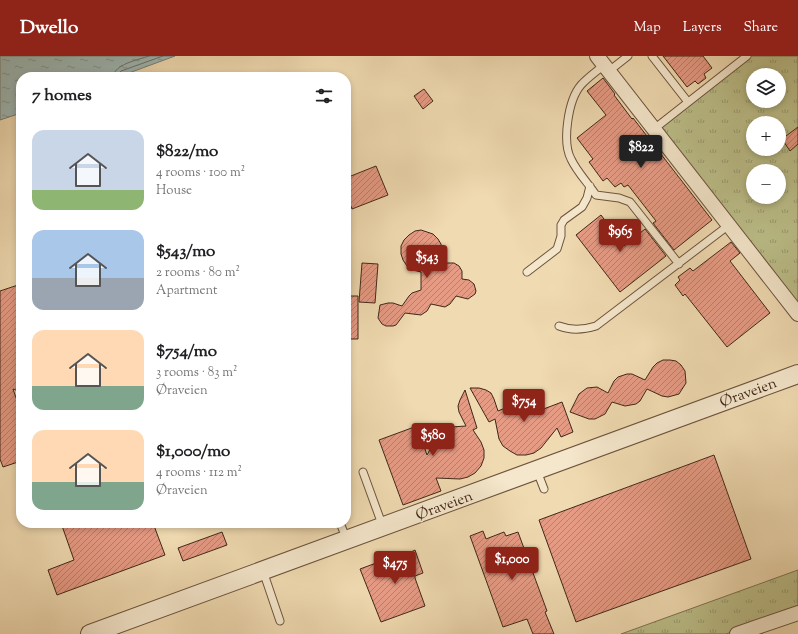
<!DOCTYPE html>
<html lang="en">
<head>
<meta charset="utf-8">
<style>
  body { margin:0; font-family:"Sorts Mill Goudy",serif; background:#f2f2f2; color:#202124; height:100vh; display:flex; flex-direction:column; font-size:15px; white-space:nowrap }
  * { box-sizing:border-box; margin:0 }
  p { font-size:13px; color:#757577 }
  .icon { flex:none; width:22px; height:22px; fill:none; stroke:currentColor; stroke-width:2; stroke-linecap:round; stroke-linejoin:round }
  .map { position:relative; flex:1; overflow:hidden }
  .side { position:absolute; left:16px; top:16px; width:335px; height:456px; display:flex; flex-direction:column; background:#fff; border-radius:16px; box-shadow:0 2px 6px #0003 }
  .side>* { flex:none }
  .fabs { position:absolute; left:746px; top:12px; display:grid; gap:8px }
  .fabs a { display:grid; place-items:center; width:40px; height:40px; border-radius:50%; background:#fff; box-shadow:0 2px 6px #0003; font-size:20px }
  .price { position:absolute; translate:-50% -34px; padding:0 9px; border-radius:4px; background:#8f2418; color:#fff; font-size:13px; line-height:26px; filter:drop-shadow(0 1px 2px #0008) }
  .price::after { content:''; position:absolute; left:50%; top:24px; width:12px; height:9px; margin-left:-6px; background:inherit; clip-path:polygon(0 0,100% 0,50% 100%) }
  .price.selected { background:#222; color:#fff }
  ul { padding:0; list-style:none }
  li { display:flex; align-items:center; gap:12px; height:100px; padding:0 16px }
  li span { display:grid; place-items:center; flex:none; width:112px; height:80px; border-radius:12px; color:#555 }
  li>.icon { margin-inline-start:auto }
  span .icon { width:48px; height:48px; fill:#fffc; stroke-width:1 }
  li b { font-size:17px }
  h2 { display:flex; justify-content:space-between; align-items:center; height:48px; padding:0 16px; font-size:17px }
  header { display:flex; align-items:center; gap:24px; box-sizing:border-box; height:56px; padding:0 20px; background:#8f2418; color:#fff }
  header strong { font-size:19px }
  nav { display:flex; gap:22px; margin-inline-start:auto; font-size:14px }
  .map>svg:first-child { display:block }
</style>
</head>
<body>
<header>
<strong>Dwello</strong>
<nav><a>Map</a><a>Layers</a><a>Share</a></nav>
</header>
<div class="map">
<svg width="798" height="578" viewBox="0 0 798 578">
  <defs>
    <pattern id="grass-tufts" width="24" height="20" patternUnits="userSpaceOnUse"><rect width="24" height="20" fill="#bcbf8a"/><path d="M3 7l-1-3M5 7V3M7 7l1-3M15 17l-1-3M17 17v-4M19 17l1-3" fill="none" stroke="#9a9b70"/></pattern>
    <pattern id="water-ripples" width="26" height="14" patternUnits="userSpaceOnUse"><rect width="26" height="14" fill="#9db8b5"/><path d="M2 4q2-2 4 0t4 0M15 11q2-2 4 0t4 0" fill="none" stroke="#829692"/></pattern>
    <pattern id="building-hatch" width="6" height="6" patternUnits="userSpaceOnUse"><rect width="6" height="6" fill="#e69b85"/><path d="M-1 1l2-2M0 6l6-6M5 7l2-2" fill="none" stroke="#bc7e6c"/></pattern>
  </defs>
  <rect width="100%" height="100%" fill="#f0dab1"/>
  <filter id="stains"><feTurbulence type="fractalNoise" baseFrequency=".005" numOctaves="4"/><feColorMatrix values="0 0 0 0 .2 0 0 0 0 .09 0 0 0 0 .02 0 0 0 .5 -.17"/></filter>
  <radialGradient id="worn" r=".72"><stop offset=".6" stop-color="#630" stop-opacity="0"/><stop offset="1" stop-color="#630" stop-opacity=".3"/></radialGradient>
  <path fill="url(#grass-tufts)" stroke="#7e7351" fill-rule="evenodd" d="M747 0H798V259L651 70ZM753 19H779V45H753ZM753 67H779V93H753ZM753 115H779V141H753Z
    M798 514V553L726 578H621Z"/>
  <path fill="url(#water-ripples)" stroke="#787e76" d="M0 0H175L118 21H21V57L0 64Z"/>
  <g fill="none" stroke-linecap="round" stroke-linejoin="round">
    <path stroke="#6f7066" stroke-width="1" d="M113 21C114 8 138 4 149 0
      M118 21 119 18 121 15 163 0"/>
  </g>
  <path fill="url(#building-hatch)" stroke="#412718" d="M663 0H703L712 12 704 18 706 22 698 28 695 25 687 31Z
    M603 22 615 38 614 39 632 63 633 62 712 164 674 194 653 167 656 165 628 129 624 131 621 127 615 131 607 122 603 125 589 106 593 103 577 82 606 59 587 35Z
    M424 33 433 45 423 53 414 40Z
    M798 71V88L790 95 782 83Z
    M376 110 388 139 352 153 346 137V122Z
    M601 159 624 190 645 173 666 200 620 236 576 179Z
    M421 174 433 178 438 183 441 188 442 195 440 207H454L459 210 462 215V223L469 224 474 228 476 235 475 238 468 243 456 240 450 248 445 251 431 248 427 255 421 259 405 257 396 269 393 270H386L382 268 378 262 380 249 388 247H393L402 250 409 240 412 237 421 234V216L413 214 407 210 403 204 401 198V190L404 184 409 179 415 175Z
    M731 186 740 197 730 205 770 257 727 291 685 238 683 240 675 229 680 224 678 221 690 212 693 215Z
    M362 207 378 208 375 247 359 246Z
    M21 228V336L13 333 21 356 17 378 21 376V405L3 411 0 403V235Z
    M346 240H358V283H346Z
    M663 304H670L676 305 681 309 685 315 686 327 679 338 668 341 662 340 647 333 640 345 636 348 625 350 612 346 605 358 595 363H589L570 356 579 338 587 332 597 331 608 337 614 325 618 321 627 318H632L645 324 653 311 657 307Z
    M470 332H479L486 334 491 337 494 343 498 355 517 347 526 346 535 349 541 354 562 346 573 376 561 381 557 372 541 392 534 397 526 399H517L510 395 503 390 499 383 495 363 489 366Z
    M465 334 477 372 473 374 481 386 484 394V402L481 410 475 417 468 421 460 423 436 422 441 435 403 449 379 384 417 370 427 399 437 381 443 375 451 371 466 370 459 356 458 350 460 344Z
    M714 399 751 503 576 566 539 464Z
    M61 467H153L165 499 57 539 48 514 74 504Z
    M483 475 486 483 504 476 506 480 518 476 547 555 545 556 554 578H533L527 563 503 571 470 480Z
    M222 476 227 489 183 505 178 492Z
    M415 494 423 517 415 520V522L425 550 381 566 360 513 406 496 407 498Z"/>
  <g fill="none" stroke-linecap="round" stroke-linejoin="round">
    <g stroke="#6d543e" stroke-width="9">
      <path id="service" d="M652 0 688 46
        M604 9C597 15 587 22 581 29 568 44 562 86 571 103 577 116 588 127 596 139L619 142 630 146 679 208
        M609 15 628 0
        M654 73 747 0
        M527 216 557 193 561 180V169L564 164 582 151 587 142 590 130
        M559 270C572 275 583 274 596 270L729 169
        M537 415 544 433
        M363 416 383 471
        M340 467 347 484
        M263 515 280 565"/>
    </g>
    <g stroke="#6d543e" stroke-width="16">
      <path id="minor" d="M597 0 798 258
        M737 578 798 557"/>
    </g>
    <g stroke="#6d543e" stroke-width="20">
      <path id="tertiary" d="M90 578 798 318"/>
    </g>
    <use href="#service" stroke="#f5e7cc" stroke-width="7"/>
    <use href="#minor" stroke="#f5e7cc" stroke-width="14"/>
    <use href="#tertiary" stroke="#f5e7cc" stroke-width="18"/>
  </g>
  <g text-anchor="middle" stroke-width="3.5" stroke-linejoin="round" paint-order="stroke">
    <g font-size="15" fill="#412718" stroke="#f5e7cc">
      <text transform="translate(748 336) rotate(-20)" y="5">Øraveien</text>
      <text transform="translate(444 449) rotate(-20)" y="5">Øraveien</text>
    </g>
  </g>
  <rect width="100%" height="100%" filter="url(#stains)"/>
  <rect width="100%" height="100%" fill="url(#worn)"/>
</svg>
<div class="fabs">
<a><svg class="icon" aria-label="layers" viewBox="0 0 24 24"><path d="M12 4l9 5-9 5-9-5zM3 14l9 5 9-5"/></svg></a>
<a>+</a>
<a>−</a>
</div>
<b class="price selected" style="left:641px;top:113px">$822</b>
<b class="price" style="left:620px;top:197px">$965</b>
<b class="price" style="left:427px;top:223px">$543</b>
<b class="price" style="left:524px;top:367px">$754</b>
<b class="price" style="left:433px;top:401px">$580</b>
<b class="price" style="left:512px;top:525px">$1,000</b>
<b class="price" style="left:395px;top:529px">$475</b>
<section class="side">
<h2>7 homes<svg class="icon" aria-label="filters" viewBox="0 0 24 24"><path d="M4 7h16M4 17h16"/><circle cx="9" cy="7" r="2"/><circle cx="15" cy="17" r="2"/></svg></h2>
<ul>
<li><span style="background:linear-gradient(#c9d6e8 75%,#8fb573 0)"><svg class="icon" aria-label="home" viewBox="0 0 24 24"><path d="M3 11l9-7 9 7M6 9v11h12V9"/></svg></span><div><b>$822/mo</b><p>4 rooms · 100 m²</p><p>House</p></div></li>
<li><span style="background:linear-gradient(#a9c7e8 60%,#9aa5b1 0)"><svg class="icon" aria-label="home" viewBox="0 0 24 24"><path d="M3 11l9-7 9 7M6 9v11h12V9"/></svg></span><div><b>$543/mo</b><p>2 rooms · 80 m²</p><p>Apartment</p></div></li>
<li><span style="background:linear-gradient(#ffd9b3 70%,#7fa58c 0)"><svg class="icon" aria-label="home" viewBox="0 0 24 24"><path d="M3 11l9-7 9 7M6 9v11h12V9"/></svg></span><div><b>$754/mo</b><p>3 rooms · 83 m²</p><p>Øraveien</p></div></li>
<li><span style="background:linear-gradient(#ffd9b3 65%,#7fa58c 0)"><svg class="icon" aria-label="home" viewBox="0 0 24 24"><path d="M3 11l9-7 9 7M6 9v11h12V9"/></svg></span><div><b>$1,000/mo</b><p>4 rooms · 112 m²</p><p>Øraveien</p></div></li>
</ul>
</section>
</div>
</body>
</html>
